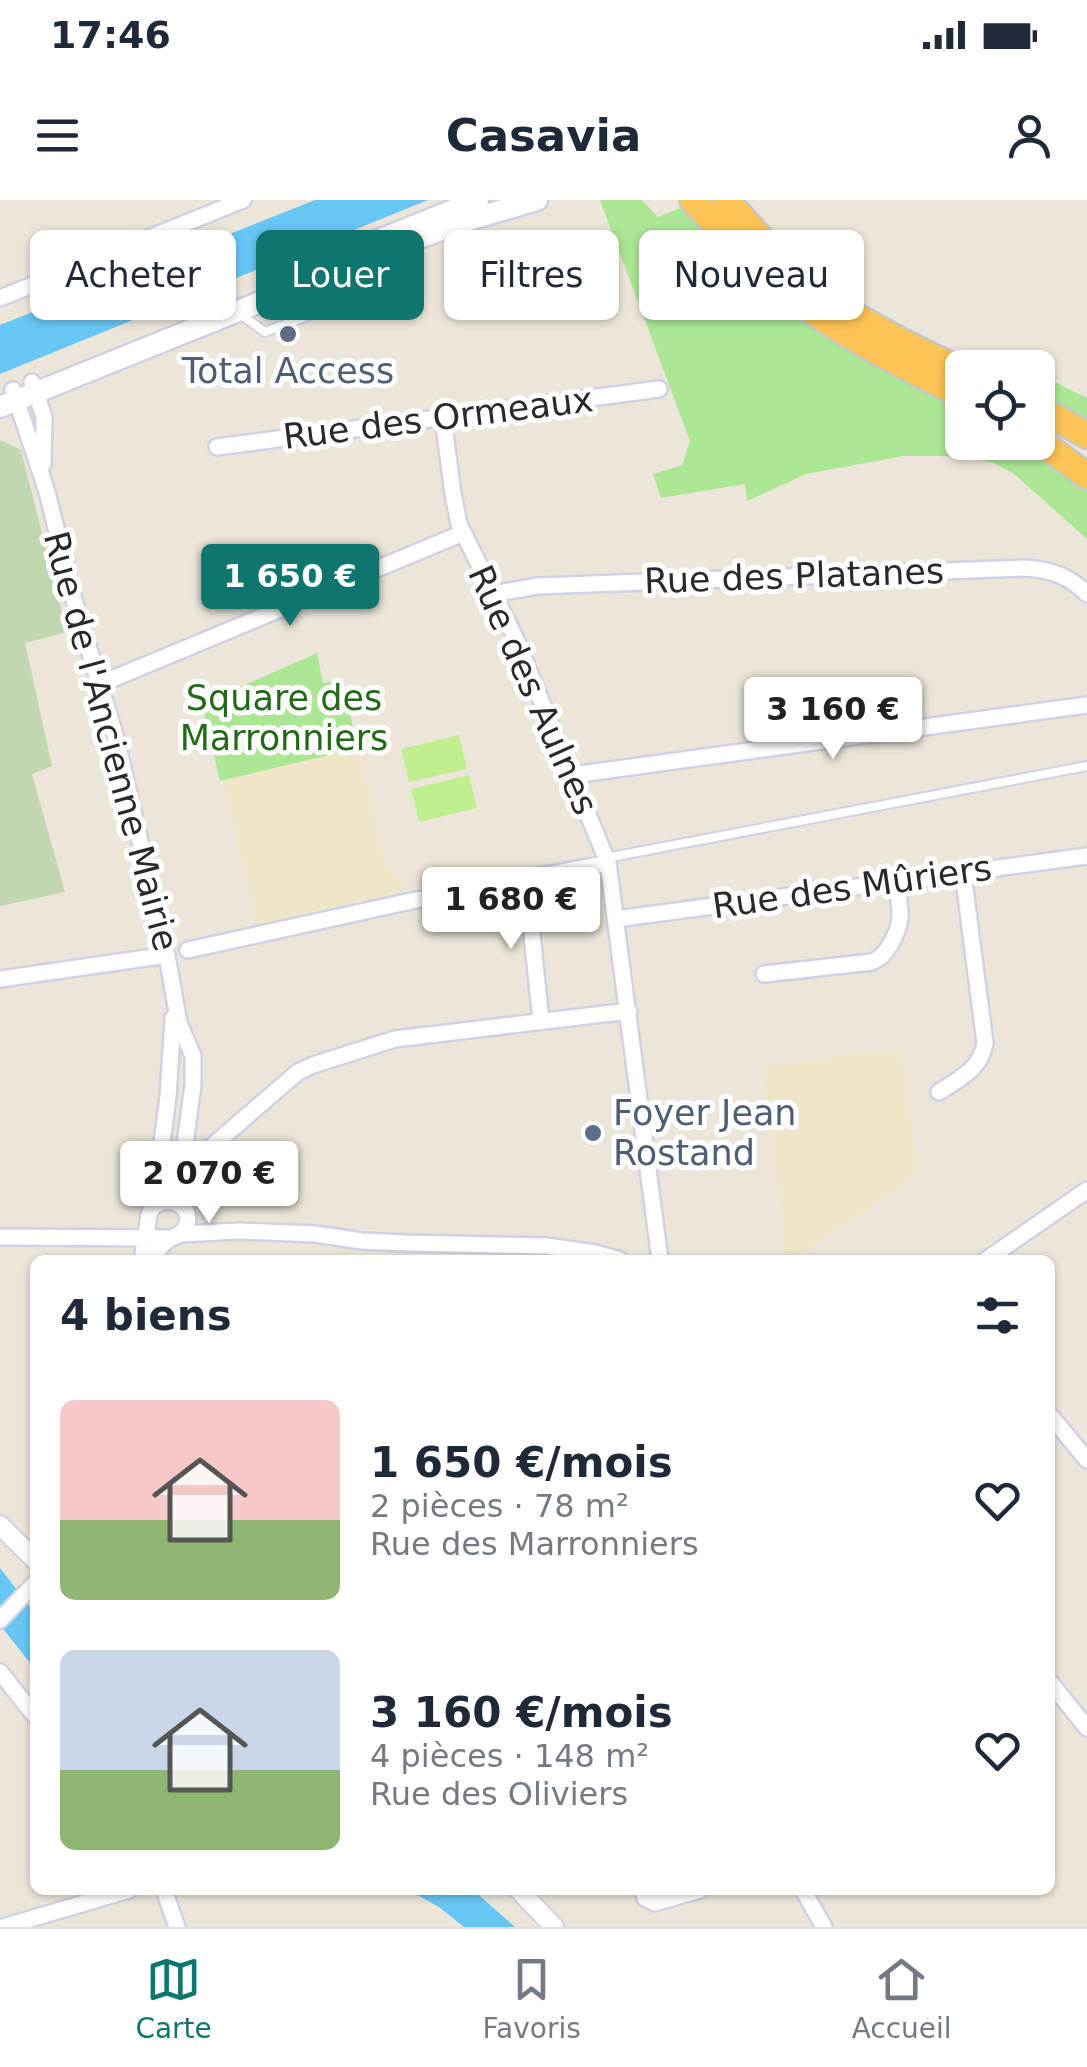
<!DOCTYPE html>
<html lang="fr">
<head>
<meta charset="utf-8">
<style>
  body { margin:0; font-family:"DejaVu Sans",sans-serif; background:#f2f2f3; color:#1f2937; height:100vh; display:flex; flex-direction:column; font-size:38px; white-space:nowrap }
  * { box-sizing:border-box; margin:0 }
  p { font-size:32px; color:#747a83 }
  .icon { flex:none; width:55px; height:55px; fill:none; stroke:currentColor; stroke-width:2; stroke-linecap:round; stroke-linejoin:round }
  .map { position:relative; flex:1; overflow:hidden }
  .drawer { position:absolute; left:30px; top:1055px; width:1025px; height:640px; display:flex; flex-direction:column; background:#fff; border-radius:15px; box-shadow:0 2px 8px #0004 }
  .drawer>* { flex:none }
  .top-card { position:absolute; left:30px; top:30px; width:1028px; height:90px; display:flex; gap:20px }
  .fabs { position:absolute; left:945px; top:150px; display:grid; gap:20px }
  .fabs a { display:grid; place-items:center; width:110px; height:110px; border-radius:15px; background:#fff; box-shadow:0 2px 8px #0004; font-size:50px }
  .price { position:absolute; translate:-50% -85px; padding:0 22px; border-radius:10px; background:#fff; color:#222; font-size:32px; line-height:65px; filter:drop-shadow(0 2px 5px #0008) }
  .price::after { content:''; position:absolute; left:50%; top:60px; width:30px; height:22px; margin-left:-15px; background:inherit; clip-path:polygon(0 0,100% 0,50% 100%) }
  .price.selected { background:#0f766e; color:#fff }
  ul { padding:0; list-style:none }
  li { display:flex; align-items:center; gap:30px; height:250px; padding:0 30px }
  li span { display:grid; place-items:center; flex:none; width:280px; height:200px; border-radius:15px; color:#555 }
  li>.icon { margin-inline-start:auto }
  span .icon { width:120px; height:120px; fill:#fffc; stroke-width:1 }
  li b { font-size:42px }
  h2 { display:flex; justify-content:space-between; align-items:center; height:120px; padding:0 30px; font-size:42px }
  .chip { padding:0 35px; border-radius:15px; background:#fff; box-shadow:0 2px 8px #0004; font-size:35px; line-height:90px }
  .chip.selected { background:#0f766e; color:#fff }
  .status { display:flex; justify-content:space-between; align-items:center; height:70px; padding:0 50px; background:#fff; direction:ltr }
  .status svg { height:28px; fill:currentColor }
  header { display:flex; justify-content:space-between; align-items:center; height:130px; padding:0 30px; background:#fff; font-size:45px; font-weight:600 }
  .dock { display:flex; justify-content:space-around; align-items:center; height:140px; border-top:2px solid #e0e1e3; background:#fff; font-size:28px; color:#747a83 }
  .dock a { display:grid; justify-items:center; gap:5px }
  .dock .selected { color:#0f766e }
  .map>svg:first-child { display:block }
</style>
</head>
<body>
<div class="status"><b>17:46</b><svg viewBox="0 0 49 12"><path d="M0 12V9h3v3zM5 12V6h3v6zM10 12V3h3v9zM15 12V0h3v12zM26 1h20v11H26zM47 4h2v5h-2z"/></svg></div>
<header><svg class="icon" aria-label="menu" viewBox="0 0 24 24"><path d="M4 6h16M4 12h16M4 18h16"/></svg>Casavia<svg class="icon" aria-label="person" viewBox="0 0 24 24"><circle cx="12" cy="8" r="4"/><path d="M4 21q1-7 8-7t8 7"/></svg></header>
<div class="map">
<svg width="1087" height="1727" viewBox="0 0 1087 1727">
  <rect width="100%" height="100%" fill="#ece6da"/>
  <path fill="#efe5c9" d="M358 548 386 668 403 679 396 699 258 729 223 580Z
    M901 848 918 974 791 1060H787L762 866Z"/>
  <path fill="#abe694" d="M600 0H642L658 17 685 6 721 45 779 102 871 160 962 209V242L1018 243 1087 286V339L1014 274 994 263 962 256H903L806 274 747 301 745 284 661 298 653 274 682 265 690 241Z
    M1038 174 1087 198V219L1038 192Z
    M317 453 323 483 342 480 358 548 220 581 202 504Z"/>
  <path fill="#c1d7b1" d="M0 240 21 250 67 432 25 443 52 566 32 574 65 692 0 706Z"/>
  <path fill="#c0ee8f" d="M459 535 467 569 409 582 401 549Z
    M469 575 477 608 419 622 411 589Z"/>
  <path fill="#68c6f4" d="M315 0H428L0 174V125Z
    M0 1368 35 1413V1469L0 1425Z
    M408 1690H473L515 1727H464L439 1707Z"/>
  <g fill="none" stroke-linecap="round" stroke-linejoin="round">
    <g stroke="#d0d2e3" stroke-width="12">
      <path id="service" d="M232 102 236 111 265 132 310 115 296 77
        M606 658 1087 566"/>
    </g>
    <g stroke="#d0d2e3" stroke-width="20">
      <path id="minor" d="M0 98 243 0
        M32 182 44 217 43 264
        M13 190 47 292 74 400 115 535 168 761 179 823 193 856V885L179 989 181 1005
        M443 218 453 294 459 324 514 435 608 663 660 1060
        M217 247 659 189
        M493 394 537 386 1024 368C1050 369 1069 376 1087 394
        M100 484 463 333
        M572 575 1087 505
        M526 678 541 821
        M616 719 1087 656
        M188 750 411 701 608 663
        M764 774 872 762C881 758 884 754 890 745 905 720 900 709 896 681
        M0 779 167 755
        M939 892C959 879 981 869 985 843L963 673
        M181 973 298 872 313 865 395 839 629 811
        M180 1034 239 1031 315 1034 362 1041 405 1043 547 1046 595 1053 620 1060
        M0 1037 166 1038
        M142 1060 149 1015 154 1003 168 897 173 818
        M152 1060C156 1053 161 1045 168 1040 175 1035 177 1038 183 1031 199 1011 172 991 152 1008
        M986 1060 1087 990
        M1050 1215 1087 1260
        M0 1420 35 1383
        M0 1472 35 1516
        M1050 1482 1087 1528
        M164 1690 177 1727
        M643 1690 645 1698 655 1703 700 1690
        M803 1690 824 1727
        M3 1727 129 1690"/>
    </g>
    <g stroke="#d0d2e3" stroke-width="22">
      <path id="tertiary" d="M0 1325 35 1360
        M519 1690 554 1727"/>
    </g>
    <g stroke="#d0d2e3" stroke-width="25">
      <path id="secondary" d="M374 42 478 0
        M0 207 424 36 472 19 537 0"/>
    </g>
    <g stroke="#c7c7c7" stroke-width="30">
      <path id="trunk" d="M693 0C721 30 750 62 782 88 837 133 899 164 962 195
        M726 0C751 28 778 59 808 83 855 120 909 146 962 171
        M1038 208 1087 235
        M1038 240 1087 276"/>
    </g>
    <use href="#service" stroke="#fff" stroke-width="8"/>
    <use href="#minor" stroke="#fff" stroke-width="15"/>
    <use href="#tertiary" stroke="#fff" stroke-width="18"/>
    <use href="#secondary" stroke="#fff" stroke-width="20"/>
    <use href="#trunk" stroke="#fbc254" stroke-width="25"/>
  </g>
  <g fill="#5c6f8a" stroke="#fff" stroke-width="4">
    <circle cx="288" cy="134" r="10"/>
    <circle cx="593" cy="933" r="10"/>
  </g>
  <g text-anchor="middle" stroke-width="10" stroke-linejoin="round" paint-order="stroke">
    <g font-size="35" fill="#4e5e75" stroke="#fff">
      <text x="288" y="183">Total Access</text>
      <text x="613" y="925" text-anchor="start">Foyer Jean<tspan x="613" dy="40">Rostand</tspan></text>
    </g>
    <g font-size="35" fill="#292929" stroke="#fff">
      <text transform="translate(438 218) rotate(-7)" y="12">Rue des Ormeaux</text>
      <text transform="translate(794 376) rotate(-2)" y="12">Rue des Platanes</text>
      <text transform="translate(533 490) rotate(66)" y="12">Rue des Aulnes</text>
      <text transform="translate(111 541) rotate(75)" y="12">Rue de l'Ancienne Mairie</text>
      <text transform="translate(852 687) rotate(-8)" y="12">Rue des Mûriers</text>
    </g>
    <g font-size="35" fill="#226a16" stroke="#fff">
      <text x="284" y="510">Square des<tspan x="284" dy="40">Marronniers</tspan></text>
    </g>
  </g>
</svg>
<div class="fabs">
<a><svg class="icon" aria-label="locate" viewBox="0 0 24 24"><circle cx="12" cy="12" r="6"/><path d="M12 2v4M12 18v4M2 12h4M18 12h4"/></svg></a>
</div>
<b class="price selected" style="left:290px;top:429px">1 650 €</b>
<b class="price" style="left:833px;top:562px">3 160 €</b>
<b class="price" style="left:511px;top:752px">1 680 €</b>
<b class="price" style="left:209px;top:1026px">2 070 €</b>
<div class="top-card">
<a class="chip">Acheter</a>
<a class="chip selected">Louer</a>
<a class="chip">Filtres</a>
<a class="chip">Nouveau</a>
</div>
<section class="drawer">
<h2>4 biens<svg class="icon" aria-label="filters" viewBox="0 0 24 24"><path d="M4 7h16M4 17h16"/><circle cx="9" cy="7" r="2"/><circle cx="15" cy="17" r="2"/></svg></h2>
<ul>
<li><span style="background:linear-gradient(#f6c9c9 60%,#8fb573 0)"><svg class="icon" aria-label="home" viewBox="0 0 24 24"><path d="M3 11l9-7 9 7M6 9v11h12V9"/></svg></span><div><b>1 650 €/mois</b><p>2 pièces · 78 m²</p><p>Rue des Marronniers</p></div><svg class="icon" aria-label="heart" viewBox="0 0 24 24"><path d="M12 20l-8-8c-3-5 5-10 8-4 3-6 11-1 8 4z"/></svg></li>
<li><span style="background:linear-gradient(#c9d6e8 60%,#8fb573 0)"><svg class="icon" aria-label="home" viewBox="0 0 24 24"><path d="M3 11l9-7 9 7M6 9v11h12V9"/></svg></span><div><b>3 160 €/mois</b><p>4 pièces · 148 m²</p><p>Rue des Oliviers</p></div><svg class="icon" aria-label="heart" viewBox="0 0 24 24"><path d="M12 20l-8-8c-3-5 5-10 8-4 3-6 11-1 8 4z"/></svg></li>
</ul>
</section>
</div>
<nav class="dock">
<a class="selected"><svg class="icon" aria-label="map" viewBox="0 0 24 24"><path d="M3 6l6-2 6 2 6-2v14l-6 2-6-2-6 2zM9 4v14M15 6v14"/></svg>Carte</a>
<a><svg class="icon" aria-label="saved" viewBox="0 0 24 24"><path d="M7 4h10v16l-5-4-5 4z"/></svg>Favoris</a>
<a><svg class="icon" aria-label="home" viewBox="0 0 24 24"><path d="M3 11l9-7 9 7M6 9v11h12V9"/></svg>Accueil</a>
</nav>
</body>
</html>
